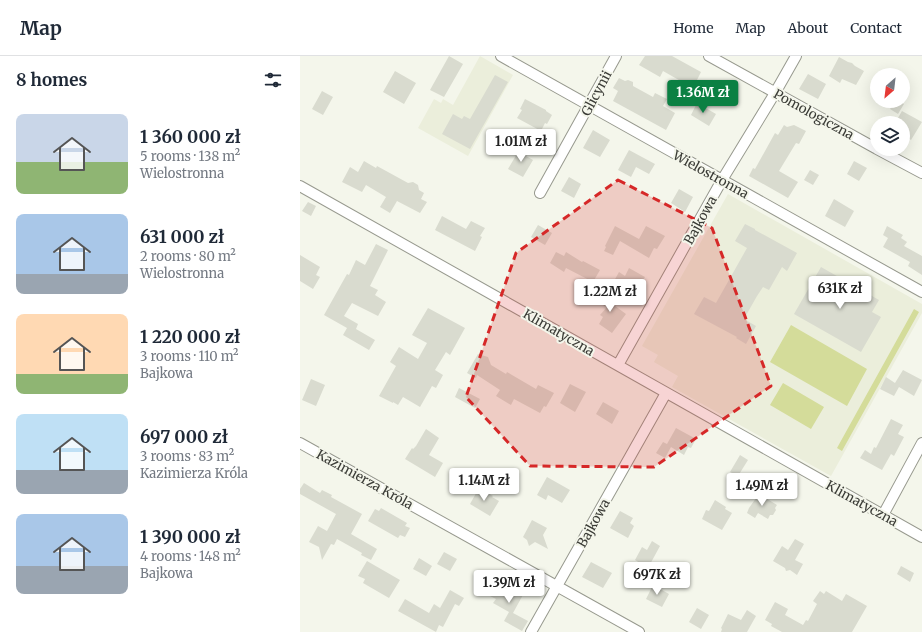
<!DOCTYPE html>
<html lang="en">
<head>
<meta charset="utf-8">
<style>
  body { margin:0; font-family:Merriweather,serif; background:#f2f2f3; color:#1f2937; height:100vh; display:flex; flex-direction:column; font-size:15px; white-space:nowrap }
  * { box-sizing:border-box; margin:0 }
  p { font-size:13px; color:#747a83 }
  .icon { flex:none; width:22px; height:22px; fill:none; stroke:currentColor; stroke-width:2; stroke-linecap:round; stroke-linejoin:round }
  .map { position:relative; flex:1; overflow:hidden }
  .drawer { display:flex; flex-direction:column; background:#fff; width:300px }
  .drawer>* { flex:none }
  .needle { width:26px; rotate:208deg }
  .buttons { position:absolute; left:570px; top:12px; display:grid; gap:8px }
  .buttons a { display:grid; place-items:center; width:40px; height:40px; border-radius:50%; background:#fff; box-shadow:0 4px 16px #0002; font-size:20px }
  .price { position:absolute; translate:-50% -34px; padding:0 9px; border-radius:4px; background:#fff; color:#222; font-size:13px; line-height:26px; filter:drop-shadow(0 1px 2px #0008) }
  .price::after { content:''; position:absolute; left:50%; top:24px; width:12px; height:9px; margin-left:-6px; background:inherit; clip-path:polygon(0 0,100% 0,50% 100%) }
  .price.on { background:#0b8043; color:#fff }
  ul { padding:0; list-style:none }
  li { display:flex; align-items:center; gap:12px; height:100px; padding:0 16px }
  li span { display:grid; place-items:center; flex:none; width:112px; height:80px; border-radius:8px; color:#555 }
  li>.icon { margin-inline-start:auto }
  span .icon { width:48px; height:48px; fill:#fffc; stroke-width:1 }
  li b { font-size:17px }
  h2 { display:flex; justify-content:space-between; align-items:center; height:48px; padding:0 16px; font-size:17px }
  header { display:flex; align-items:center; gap:24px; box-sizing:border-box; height:56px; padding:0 20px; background:#fff; border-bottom:1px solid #e0e1e3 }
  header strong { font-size:19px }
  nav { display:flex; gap:22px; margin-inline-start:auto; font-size:14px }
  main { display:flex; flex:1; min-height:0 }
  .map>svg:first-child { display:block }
</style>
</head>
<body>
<header>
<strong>Map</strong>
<nav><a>Home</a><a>Map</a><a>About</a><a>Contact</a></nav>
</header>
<main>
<section class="drawer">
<h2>8 homes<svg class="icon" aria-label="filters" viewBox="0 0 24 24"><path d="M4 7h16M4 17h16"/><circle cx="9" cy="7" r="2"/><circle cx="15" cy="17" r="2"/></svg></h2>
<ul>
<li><span style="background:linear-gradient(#c9d6e8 60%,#8fb573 0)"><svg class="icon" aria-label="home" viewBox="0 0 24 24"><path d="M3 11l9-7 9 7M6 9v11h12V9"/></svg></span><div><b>1 360 000 zł</b><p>5 rooms · 138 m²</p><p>Wielostronna</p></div></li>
<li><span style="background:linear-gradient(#a9c7e8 75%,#9aa5b1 0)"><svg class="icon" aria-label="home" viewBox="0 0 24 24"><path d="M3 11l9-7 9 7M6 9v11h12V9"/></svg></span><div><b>631 000 zł</b><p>2 rooms · 80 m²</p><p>Wielostronna</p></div></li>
<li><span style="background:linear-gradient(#ffd9b3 75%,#8fb573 0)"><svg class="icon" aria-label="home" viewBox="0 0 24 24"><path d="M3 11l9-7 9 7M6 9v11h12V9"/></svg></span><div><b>1 220 000 zł</b><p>3 rooms · 110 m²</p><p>Bajkowa</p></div></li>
<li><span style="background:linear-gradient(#bfe0f5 70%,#9aa5b1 0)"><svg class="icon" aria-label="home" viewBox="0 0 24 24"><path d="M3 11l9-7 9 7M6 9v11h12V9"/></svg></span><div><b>697 000 zł</b><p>3 rooms · 83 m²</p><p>Kazimierza Króla</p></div></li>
<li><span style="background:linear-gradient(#a9c7e8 65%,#9aa5b1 0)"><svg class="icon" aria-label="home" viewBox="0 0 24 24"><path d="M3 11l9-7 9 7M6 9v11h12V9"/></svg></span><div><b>1 390 000 zł</b><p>4 rooms · 148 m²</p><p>Bajkowa</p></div></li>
</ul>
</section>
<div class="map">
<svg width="622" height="576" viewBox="0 0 622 576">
  <rect width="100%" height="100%" fill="#f4f6eb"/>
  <path fill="#ebeedb" d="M180 0 213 19 168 100 118 72 134 43 141 47 143 43 153 49Z
    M428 138 622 248V257L531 420 372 331 378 320 354 306 358 299 342 290Z"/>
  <path fill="#d4dc9a" d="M614 253 619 256 542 395 537 392Z
    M491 269 567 313 547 350 470 306Z
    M483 327 524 351 511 373 470 349Z"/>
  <path fill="#d9dbcf" d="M149 0 163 8 144 41 130 34Z
    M345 0H372L401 16 393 32 363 15 360 21 339 9Z
    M539 1 548 6 552 7 555 10 564 15 556 29 542 23 540 27 529 20Z
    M95 15 116 27 104 48 83 36Z
    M508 18 526 28 518 43 499 33Z
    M195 19 208 26 170 93 142 78 153 58 162 63 164 60 170 63Z
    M319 22 325 25 328 24 333 26V30L353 41 355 37 367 43 363 50 375 57 366 74 313 45 318 35 313 32Z
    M22 35 33 41 23 59 12 53Z
    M225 43 246 54V55L252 59 247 68 245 67 241 75 217 62 222 54 220 53Z
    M595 45H599L604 48 598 58 590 53Z
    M397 47 416 58 409 70 391 59Z
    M602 55 622 66 611 84 603 79V67H595Z
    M484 69 487 71 494 69 506 75 499 88 496 87 479 115 498 126 488 142 449 120 453 112 455 113 475 77 478 79Z
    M293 74 310 84 300 101 283 92Z
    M221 91 228 96 226 100 233 104 223 121 208 113Z
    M329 94 355 108 349 118 336 111 331 121 318 114Z
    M64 105 76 112 77 110 108 127 113 126 118 129 119 134 124 137 121 143 127 146 120 157 97 145 90 157 80 151 86 141 66 129 62 136 42 126 50 111 58 116Z
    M554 105 567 112 559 125 547 118Z
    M510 114 519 119 513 129 504 124Z
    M269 121 281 128 274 142 261 135Z
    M379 133 393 141 385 156 371 147Z
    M534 143 554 155 545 171 525 160Z
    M8 146 16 150 11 160 2 155Z
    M142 160 166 173 171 165 185 172 180 180 182 181 175 195 135 174Z
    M445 168 455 173V174L497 197 487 215 482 211 469 234 463 231 457 240 444 263 456 270 446 288 436 282 437 281 394 258 404 241 416 247 447 192 435 185Z
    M238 169 252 177 245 189 231 181Z
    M315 170 339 183 346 170 365 180 357 193 354 192 349 202 320 185 313 199 304 195 306 191 305 190Z
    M587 170 603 179 601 182 607 186 604 190 622 200V219L608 210 610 206 583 191 588 182 583 179Z
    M76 188 88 194 70 230 78 234 75 239 86 246 78 260 52 247 44 260 58 268 56 273 75 284 69 294 43 279 47 272 24 259 47 218 49 219 56 204 65 209Z
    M256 196 264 200 266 196 282 206 283 205 300 214 293 226 266 212 264 216 250 207Z
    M0 199 20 211 16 219 20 221 13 233 0 225Z
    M521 211 579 244 572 256 581 261 561 296 494 258Z
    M329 212 345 221 335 237 314 225 319 216 325 220Z
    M302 235 314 241 311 247 326 258 312 277 299 268 303 261 300 259 307 251 297 246Z
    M128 252 165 272 150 299 146 296 135 314 143 319 136 332 132 330 120 351 103 341 98 349 93 346V347L79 340 96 310 90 306 99 291 118 303 127 287 112 279Z
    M178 298 188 301 191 309 206 318 207 316 212 319 236 333 238 329 254 337 246 351 244 350 240 357 214 343 211 349 196 340 200 334 177 319 176 322 167 317Z
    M603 314 622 324 614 340 599 331 594 340 580 333 586 321 595 327Z
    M11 323 25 329 16 350 2 344Z
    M270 328 286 336 275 356 260 347Z
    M159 332 180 343 175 352 155 341Z
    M303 346 319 355 312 368 296 358Z
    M591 363 603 369 598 378 604 381 594 400 591 398 582 414 560 402 565 394 571 398 574 391 576 392Z
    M376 372 396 383 391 392 388 391 384 399 371 391 365 402 356 397 363 386 367 388Z
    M126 373 139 382 129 399 143 407 135 421 105 403 112 392 113 393 116 390Z
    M440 399 448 404 438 420 430 416Z
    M247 421 270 434 262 447 248 439 246 444 237 439Z
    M4 427 20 437 22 434 32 439 31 441 62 458 51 478 77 493 71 504 61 499 62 497 37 483 34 489 31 488 22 504 19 491 9 486 18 470 27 475 36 458 0 438V433Z
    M179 432 193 440 192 441 199 445 190 460 170 448Z
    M459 438 477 449 475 452 476 454 473 459H470L468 463 458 457 455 462 447 457 449 452Z
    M415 444 426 451 425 453 432 457 422 474 402 463 406 454 409 455Z
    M81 452 107 467 105 470 110 472 105 481 100 479 98 482 68 465 75 453 79 455Z
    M320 455 333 462 330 467 334 470 328 482 310 472Z
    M232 464 247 472 243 479 248 493 235 486 229 490 227 484 223 481Z
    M495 483 504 488 495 504 503 508 497 519 490 514 486 515 485 512 473 505 482 490 488 494Z
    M352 485 360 490 348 512 335 504 342 491 347 494Z
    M144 496 157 503 150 515 137 508Z
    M119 502 132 510 126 520 113 513Z
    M67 505 100 524 89 542 63 527 65 523 58 520Z
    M291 506 312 517 303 532 282 521Z
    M601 510 614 517 610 526 597 518Z
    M205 526 224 537 213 557 228 565 222 575 204 565 209 556 193 547 196 543 190 540 197 527 203 530Z
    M353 529 369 538 362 551 346 543Z
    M150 534 164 542 159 550 155 548 143 571 139 569 136 576 98 555 105 543 129 557 134 548 140 552Z
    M520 535 524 538 526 535 542 545 546 538 567 550 552 576H482L471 570 472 568 465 564 475 546 488 553 485 559 503 569 506 564 508 565 517 548 513 545Z
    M397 552 409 559 401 573 389 566Z
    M447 554 456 560 447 576H421L422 573 421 572 428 558 441 564Z"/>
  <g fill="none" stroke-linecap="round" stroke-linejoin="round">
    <g stroke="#97998e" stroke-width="12">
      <path id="street" d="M201 0 622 236
        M409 0 577 93
        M577 93 622 117
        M0 130 622 481
        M240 137 316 0
        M318 309 422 124 475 37 496 0
        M0 387 339 576
        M583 459 622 387
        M231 576 366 337"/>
    </g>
    <use href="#street" stroke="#fff" stroke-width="10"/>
  </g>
  <path fill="#d62828" fill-opacity="0.2" stroke="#d62828" stroke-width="3" stroke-dasharray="8 5" stroke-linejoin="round" d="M318 124 412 172 471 330 354 411 230 410 166 341 216 197Z"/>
  <g text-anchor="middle" stroke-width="4" stroke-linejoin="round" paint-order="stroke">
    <g font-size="13" fill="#3b3c37" stroke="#f4f6eb">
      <text transform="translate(296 37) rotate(-62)" y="5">Glicynii</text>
      <text transform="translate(514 58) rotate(29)" y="5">Pomologiczna</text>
      <text transform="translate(411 118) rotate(29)" y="5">Wielostronna</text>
      <text transform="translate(400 164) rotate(-61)" y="5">Bajkowa</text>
      <text transform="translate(259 276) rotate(30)" y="5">Klimatyczna</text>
      <text transform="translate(65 423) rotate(29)" y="5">Kazimierza Króla</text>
      <text transform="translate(562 447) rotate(29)" y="5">Klimatyczna</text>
      <text transform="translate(293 467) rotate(-61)" y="5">Bajkowa</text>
    </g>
  </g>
</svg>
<div class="buttons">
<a><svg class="needle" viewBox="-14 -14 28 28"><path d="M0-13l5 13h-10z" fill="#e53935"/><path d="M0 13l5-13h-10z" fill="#747a83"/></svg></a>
<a><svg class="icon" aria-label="layers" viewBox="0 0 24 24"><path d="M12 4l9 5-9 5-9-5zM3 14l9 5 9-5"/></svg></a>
</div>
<b class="price on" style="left:403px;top:58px">1.36M zł</b>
<b class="price" style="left:221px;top:107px">1.01M zł</b>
<b class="price" style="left:540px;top:254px">631K zł</b>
<b class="price" style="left:310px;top:257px">1.22M zł</b>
<b class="price" style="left:184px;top:446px">1.14M zł</b>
<b class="price" style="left:462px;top:451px">1.49M zł</b>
<b class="price" style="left:357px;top:540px">697K zł</b>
<b class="price" style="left:209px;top:548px">1.39M zł</b>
</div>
</main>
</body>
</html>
